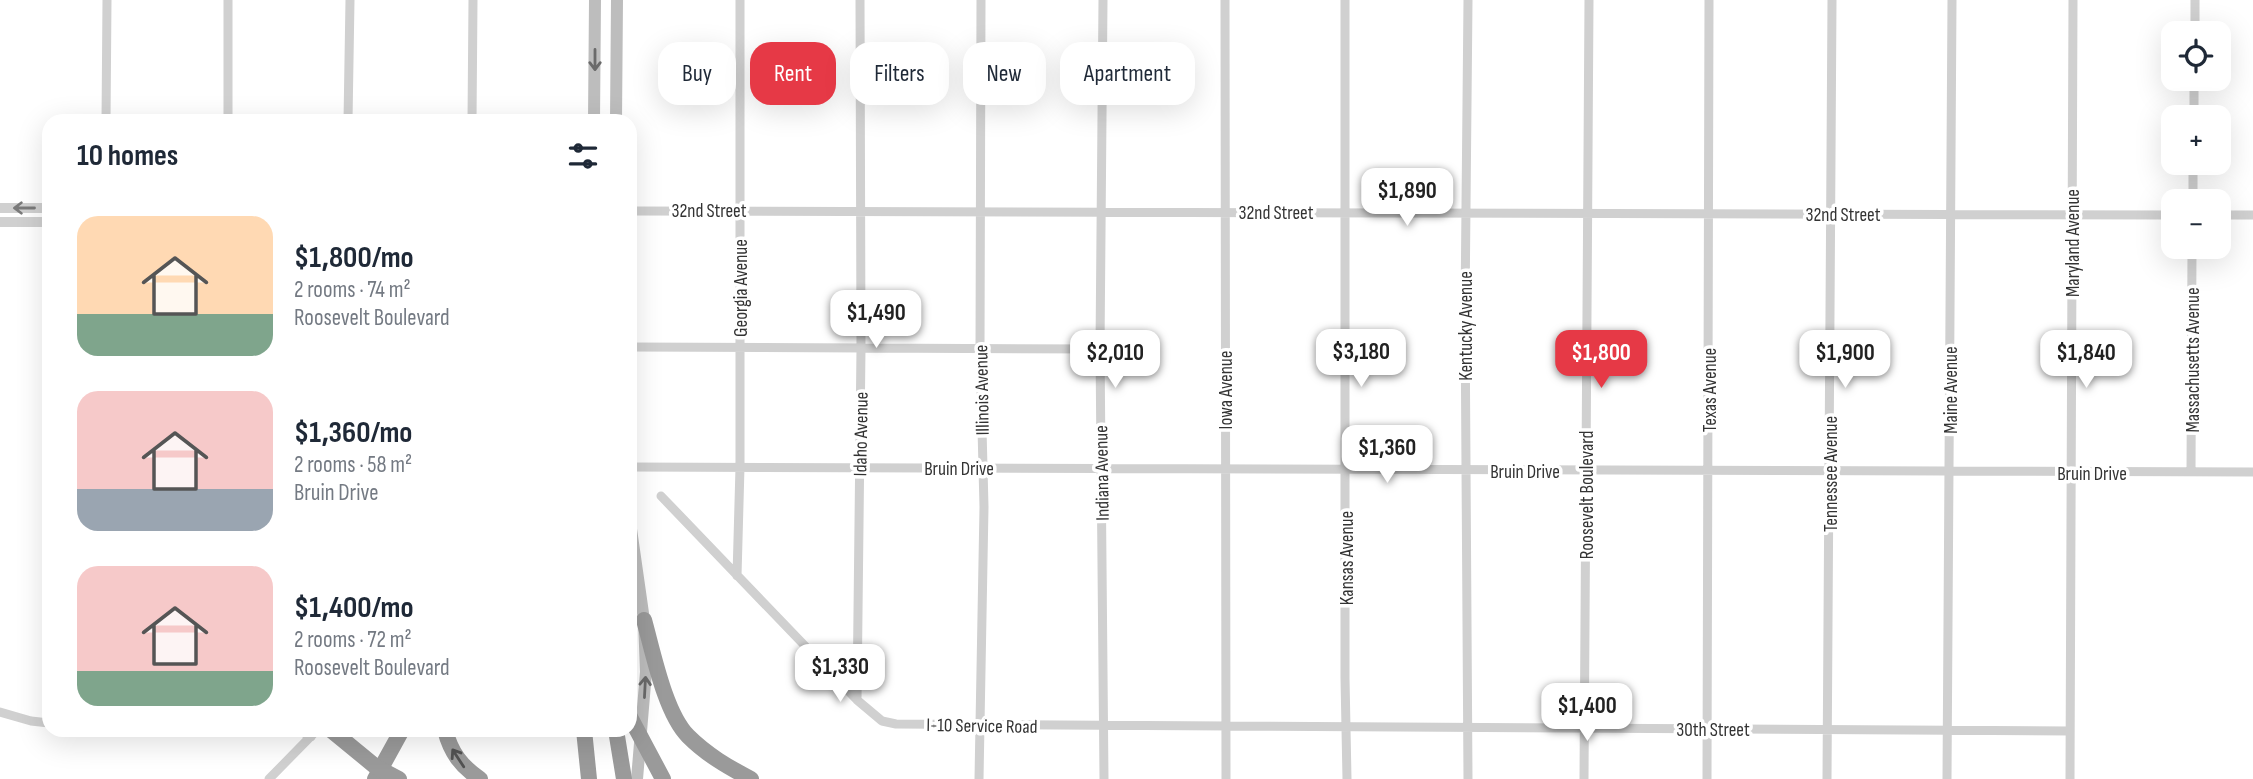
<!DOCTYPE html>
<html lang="en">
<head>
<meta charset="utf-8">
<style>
  body { margin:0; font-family:"Sofia Sans Condensed",sans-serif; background:#f6f6f7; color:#1f2937; height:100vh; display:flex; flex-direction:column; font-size:26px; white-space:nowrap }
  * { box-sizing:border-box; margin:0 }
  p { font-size:23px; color:#747a83 }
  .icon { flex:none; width:38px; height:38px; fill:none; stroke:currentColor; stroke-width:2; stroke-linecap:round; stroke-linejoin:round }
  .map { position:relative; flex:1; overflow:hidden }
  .details { position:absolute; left:42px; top:114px; width:595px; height:623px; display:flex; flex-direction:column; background:#fff; border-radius:21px; box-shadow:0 7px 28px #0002 }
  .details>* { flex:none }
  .guide { position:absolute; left:658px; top:42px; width:665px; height:63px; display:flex; gap:14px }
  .buttons { position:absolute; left:2161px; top:21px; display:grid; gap:14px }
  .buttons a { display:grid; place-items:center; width:70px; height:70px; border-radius:14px; background:#fff; box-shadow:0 7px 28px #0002; font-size:35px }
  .price { position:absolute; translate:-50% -60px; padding:0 16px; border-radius:14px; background:#fff; color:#222; font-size:23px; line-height:46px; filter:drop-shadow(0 2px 4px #0008) }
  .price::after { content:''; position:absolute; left:50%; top:42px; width:21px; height:16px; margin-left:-10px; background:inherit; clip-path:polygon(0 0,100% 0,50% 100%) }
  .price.selected { background:#e63946; color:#fff }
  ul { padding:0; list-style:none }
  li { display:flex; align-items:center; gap:21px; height:175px; padding:0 35px }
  li span { display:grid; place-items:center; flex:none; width:196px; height:140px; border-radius:21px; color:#555 }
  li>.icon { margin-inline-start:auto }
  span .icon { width:84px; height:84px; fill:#fffc; stroke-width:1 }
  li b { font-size:30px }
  h2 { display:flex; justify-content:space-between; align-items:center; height:84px; padding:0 35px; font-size:30px }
  .chip { padding:0 24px; border-radius:21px; background:#fff; box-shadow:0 7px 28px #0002; font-size:24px; line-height:63px }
  .chip.selected { background:#e63946; color:#fff }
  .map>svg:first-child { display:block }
</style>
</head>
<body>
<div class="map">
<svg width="2253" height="779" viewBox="0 0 2253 779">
  <rect width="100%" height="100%" fill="#fff"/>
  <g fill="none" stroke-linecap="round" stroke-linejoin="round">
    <path stroke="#d0d0d0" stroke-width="9" d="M1103 0 1100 349 1104 779
      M1225 0 1226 779
      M1345 0V678L1347 779
      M2195 33V0
      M2194 117V79
      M106 121 107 0
      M228 121V0
      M348 121 350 0
      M472 121 473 0
      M2193 201V163
      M630 211 2174 215
      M2219 215H2253
      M630 347 1100 349
      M630 467 2253 472
      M2191 472 2192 247
      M661 496 857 700 882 721 896 724 2070 731
      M737 576 740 467V0
      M857 700 861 348 860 0
      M0 712 31 721 49 723
      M299 730 311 737
      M269 779 317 730
      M979 779 984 507 980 350 981 0
      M1468 779 1465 310 1468 0
      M1584 779 1589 0
      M1707 779 1709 0
      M1827 779 1832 0
      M1947 779 1952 0
      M2070 779 2073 0"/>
    <path stroke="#d0d0d0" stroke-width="10" d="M0 208H49
      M0 222H49"/>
    <path stroke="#bdbdbd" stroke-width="12" d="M594 121 595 0
      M616 121 617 0
      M630 522 644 620 646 672 637 779"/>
    <path stroke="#9a9a9a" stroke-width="16" d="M644 620C653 652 665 713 688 736 707 755 728 767 751 779
      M445 730C451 753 461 766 480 779
      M584 730 589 779
      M616 730 624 779
      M375 779 402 730"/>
    <path stroke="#9a9a9a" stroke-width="16" d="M630 717 663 779
      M331 730 376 767 399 779"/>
  </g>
  <defs><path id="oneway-shaft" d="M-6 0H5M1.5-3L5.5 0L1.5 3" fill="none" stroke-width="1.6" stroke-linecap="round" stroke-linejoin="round" transform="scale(1.75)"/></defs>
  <g stroke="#6a6a6a">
    <use href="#oneway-shaft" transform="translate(595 60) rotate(90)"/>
    <use href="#oneway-shaft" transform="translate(645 687) rotate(-87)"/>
  </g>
  <use stroke="#7a7a7a" href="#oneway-shaft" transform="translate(24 208) rotate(-180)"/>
  <use stroke="#525252" href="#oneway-shaft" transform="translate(458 758) rotate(-123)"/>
  <g text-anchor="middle" stroke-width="7" stroke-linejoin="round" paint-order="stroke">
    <g font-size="19" fill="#333" stroke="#fff">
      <text x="709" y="217">32nd Street</text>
      <text x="1276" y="219">32nd Street</text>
      <text x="1843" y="221">32nd Street</text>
      <text transform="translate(2072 243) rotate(-90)" y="7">Maryland Avenue</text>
      <text transform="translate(740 288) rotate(-90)" y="7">Georgia Avenue</text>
      <text transform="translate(1465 326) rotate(-90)" y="7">Kentucky Avenue</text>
      <text transform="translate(2192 360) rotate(-90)" y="7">Massachusetts Avenue</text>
      <text transform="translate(981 390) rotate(-91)" y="7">Illinois Avenue</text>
      <text transform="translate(1225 390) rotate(-90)" y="7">Iowa Avenue</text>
      <text transform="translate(1709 390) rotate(-90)" y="7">Texas Avenue</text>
      <text transform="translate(1950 390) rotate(-90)" y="7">Maine Avenue</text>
      <text transform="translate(860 434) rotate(-89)" y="7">Idaho Avenue</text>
      <text x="959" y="475">Bruin Drive</text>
      <text x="1525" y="478">Bruin Drive</text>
      <text transform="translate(1101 473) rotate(-91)" y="7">Indiana Avenue</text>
      <text x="2092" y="480">Bruin Drive</text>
      <text transform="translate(1830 474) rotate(-90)" y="7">Tennessee Avenue</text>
      <text transform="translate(1586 495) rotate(-90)" y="7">Roosevelt Boulevard</text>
      <text transform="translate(1346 558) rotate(-90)" y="7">Kansas Avenue</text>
      <text transform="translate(982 725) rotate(1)" y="7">I-10 Service Road</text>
      <text x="1713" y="736">30th Street</text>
    </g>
  </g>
</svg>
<div class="buttons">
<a><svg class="icon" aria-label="locate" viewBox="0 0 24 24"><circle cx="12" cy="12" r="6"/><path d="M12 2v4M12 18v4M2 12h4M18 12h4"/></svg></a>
<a>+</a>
<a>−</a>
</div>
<b class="price" style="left:1407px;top:228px">$1,890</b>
<b class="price" style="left:876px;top:350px">$1,490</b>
<b class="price" style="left:1361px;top:389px">$3,180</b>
<b class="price" style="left:1115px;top:390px">$2,010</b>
<b class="price selected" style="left:1601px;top:390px">$1,800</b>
<b class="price" style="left:1845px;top:390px">$1,900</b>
<b class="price" style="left:2086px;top:390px">$1,840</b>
<b class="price" style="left:1387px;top:485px">$1,360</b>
<b class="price" style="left:840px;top:704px">$1,330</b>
<b class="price" style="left:1587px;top:743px">$1,400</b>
<div class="guide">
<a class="chip">Buy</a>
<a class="chip selected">Rent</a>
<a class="chip">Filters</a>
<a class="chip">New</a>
<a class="chip">Apartment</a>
</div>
<section class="details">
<h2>10 homes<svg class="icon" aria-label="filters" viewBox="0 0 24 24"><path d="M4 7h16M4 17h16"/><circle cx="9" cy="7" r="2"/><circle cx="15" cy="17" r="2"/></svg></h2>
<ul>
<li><span style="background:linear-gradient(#ffd9b3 70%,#7fa58c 0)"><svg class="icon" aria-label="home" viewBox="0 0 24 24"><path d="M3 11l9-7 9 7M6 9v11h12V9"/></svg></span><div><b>$1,800/mo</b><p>2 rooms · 74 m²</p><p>Roosevelt Boulevard</p></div></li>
<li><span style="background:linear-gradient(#f6c9c9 70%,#9aa5b1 0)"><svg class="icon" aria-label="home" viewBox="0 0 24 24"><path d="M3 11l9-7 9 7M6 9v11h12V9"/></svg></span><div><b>$1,360/mo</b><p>2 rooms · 58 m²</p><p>Bruin Drive</p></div></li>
<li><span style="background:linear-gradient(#f6c9c9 75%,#7fa58c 0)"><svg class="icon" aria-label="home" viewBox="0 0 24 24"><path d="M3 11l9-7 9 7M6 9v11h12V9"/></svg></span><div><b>$1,400/mo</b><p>2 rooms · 72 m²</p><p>Roosevelt Boulevard</p></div></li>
</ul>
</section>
</div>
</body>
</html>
